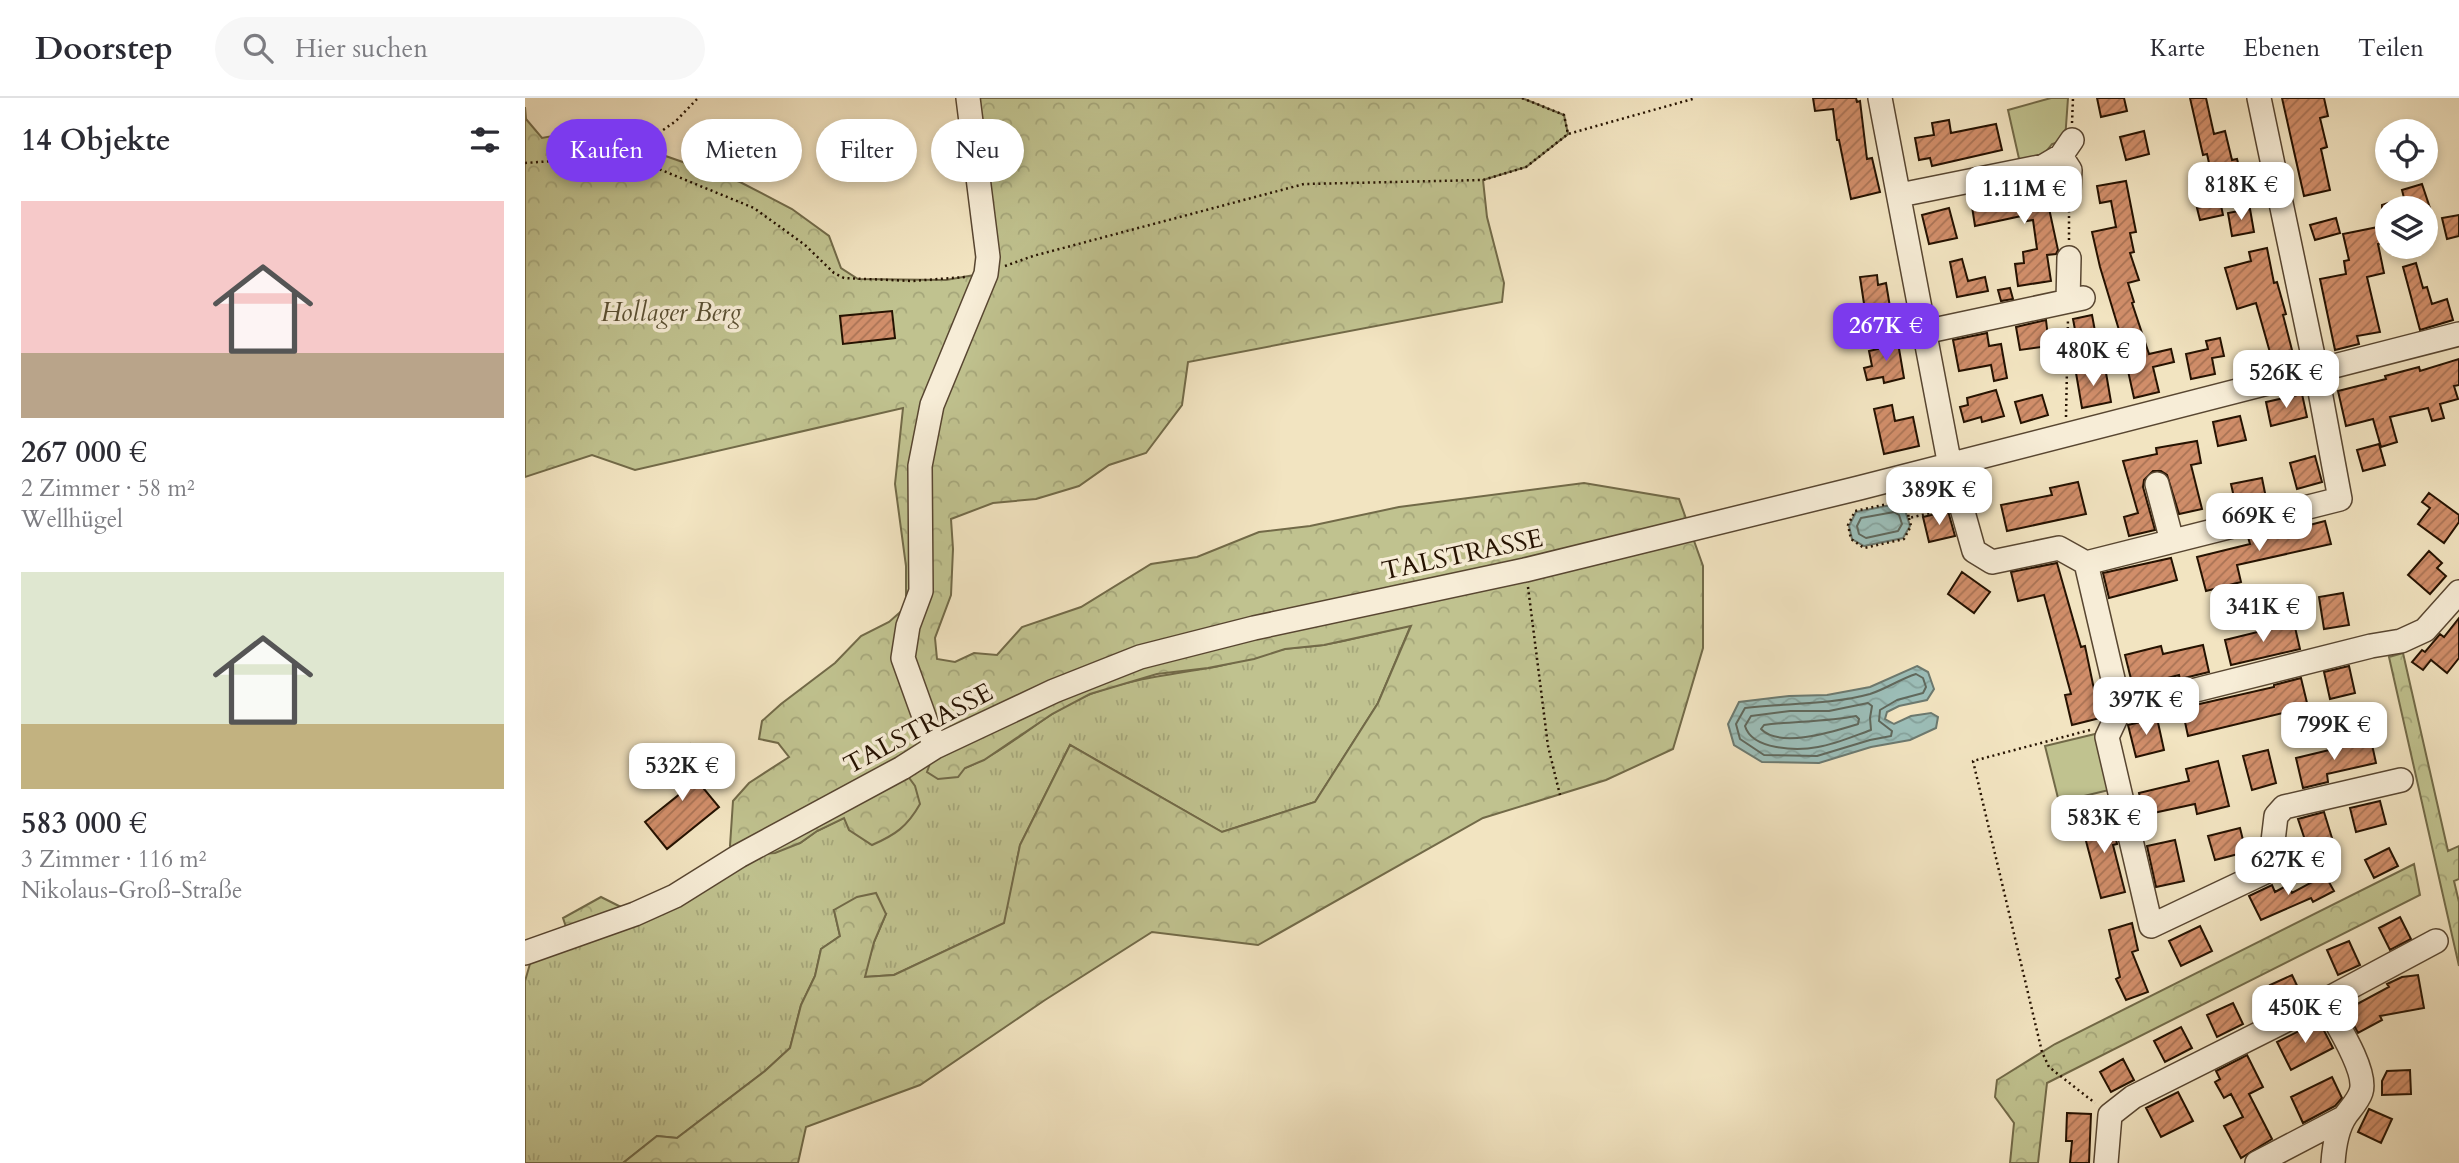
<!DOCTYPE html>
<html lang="de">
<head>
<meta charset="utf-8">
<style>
  body { margin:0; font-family:Cardo,serif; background:#f7f7f7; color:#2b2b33; height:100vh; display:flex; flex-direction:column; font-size:26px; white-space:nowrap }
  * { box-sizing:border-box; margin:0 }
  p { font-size:23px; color:#7c7c81 }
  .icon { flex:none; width:38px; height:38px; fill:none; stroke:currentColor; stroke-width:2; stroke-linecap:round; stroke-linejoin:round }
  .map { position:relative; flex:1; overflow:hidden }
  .panel { display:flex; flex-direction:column; background:#fff; width:525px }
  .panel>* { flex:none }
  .banner { position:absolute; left:21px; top:21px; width:665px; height:63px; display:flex; gap:14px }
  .controls { position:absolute; left:1850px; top:21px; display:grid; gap:14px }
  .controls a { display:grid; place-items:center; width:63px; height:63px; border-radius:50%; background:#fff; box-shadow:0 4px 10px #0003; font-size:35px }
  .price { position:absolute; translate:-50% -60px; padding:0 16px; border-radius:14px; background:#fff; color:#222; font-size:23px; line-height:46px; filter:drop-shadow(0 2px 4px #0008) }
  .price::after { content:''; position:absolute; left:50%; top:42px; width:21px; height:16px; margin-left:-10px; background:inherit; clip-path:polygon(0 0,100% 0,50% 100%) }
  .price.current { background:#7c3aed; color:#fff }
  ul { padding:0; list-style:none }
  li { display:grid; align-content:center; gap:14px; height:371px; padding:0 21px }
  li span { display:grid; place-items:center; height:217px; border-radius:0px; color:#555 }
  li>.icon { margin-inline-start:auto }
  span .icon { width:126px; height:126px; fill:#fffc; stroke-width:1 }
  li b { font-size:30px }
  h2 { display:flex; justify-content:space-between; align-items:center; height:84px; padding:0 21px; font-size:30px }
  .tag { padding:0 24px; border-radius:32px; background:#fff; box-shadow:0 4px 10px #0003; font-size:24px; line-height:63px }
  .tag.current { background:#7c3aed; color:#fff }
  header { display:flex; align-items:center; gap:42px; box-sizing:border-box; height:98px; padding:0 35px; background:#fff; border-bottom:2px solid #e1e1e2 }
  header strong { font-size:33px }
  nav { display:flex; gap:38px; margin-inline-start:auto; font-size:24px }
  .search { width:490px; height:63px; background:#f7f7f7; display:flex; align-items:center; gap:18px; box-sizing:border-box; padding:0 24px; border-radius:38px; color:#7c7c81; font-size:26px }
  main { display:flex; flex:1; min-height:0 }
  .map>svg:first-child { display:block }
</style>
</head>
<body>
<header>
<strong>Doorstep</strong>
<div class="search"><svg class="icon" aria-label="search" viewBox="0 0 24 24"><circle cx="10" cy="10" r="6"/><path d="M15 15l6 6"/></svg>Hier suchen</div>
<nav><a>Karte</a><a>Ebenen</a><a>Teilen</a></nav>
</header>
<main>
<section class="panel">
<h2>14 Objekte<svg class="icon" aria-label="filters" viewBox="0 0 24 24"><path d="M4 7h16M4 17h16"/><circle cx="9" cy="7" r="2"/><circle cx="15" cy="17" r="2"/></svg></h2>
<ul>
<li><span style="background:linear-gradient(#f6c9c9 70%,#b9a48a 0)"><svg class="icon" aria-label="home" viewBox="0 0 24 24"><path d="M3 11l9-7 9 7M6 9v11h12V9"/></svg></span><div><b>267 000 €</b><p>2 Zimmer · 58 m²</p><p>Wellhügel</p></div></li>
<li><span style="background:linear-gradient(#dfe7d0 70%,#c2b280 0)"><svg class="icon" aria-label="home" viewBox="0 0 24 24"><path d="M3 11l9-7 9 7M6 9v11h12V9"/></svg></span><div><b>583 000 €</b><p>3 Zimmer · 116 m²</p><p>Nikolaus-Groß-Straße</p></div></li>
</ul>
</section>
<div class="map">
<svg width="1934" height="1065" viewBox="0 0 1934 1065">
  <defs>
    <pattern id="grass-tufts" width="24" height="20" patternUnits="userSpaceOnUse" patternTransform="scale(1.75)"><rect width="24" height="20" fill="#c0c28f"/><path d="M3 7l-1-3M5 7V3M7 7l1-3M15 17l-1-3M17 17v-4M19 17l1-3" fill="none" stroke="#a5a67a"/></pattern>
    <pattern id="forest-crowns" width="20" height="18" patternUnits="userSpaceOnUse" patternTransform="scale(1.75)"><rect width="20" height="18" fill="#c0c28f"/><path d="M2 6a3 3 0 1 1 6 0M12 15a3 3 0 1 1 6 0" fill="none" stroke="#a5a67a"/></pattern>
    <pattern id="water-waves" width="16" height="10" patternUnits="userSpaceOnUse" patternTransform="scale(1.75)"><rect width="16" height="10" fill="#9cbeb8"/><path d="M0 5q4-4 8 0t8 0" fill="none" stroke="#86a29c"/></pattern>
    <pattern id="building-hatch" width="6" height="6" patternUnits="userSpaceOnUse" patternTransform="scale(1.75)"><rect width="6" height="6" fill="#d18e6a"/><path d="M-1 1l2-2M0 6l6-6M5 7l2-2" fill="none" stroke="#a97355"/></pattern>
  </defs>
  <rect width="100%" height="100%" fill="#f2e4c1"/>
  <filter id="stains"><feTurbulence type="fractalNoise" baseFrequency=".00286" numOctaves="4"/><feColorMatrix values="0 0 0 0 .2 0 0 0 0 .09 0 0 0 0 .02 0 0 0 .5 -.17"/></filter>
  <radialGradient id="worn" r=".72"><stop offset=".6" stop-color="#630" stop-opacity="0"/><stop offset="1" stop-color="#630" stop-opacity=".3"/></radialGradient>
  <path fill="url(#grass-tufts)" stroke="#726a48" stroke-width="2" d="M886 527 853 605 790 704 697 734 545 647 495 747 480 825 369 877 339 879 349 844 361 816 309 812 315 838 296 851 290 878 276 907 265 950 240 973 152 1040 132 1038 98 1065H0V883L9 852 214 758 275 745 292 733 319 720 377 670 410 649 440 670C486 652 521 612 568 595 606 581 643 577 683 570 709 566 734 556 760 551 773 549 785 549 798 547 827 542 857 534 886 527Z"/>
  <path fill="url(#forest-crowns)" stroke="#726a48" stroke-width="2" d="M432 0H997L1039 17 1043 36 1001 69 958 82 962 119 979 185 977 204 663 264 657 307 621 355 584 367 554 388 511 401 468 405 426 421 428 451 426 497 410 540 412 561 430 564 449 555 472 557 497 529 556 509 626 466 672 459 734 434 785 428 874 409 1059 385 1154 401 1178 468V550L1148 651 1081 682 958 720 733 847 627 834 520 902 395 987 281 1029 273 1065H98L132 1038 152 1040 240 973 265 950 276 907 290 878 296 851 315 838 309 812 332 799 351 795 361 816 349 844 340 879 369 877 479 825 495 747 545 647 697 734 790 704 853 605 886 528 799 547 760 551 729 561 683 570 632 576 565 596 527 616 459 662 440 670 433 679 413 681 402 674 410 651 377 670 390 688 395 706C382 729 370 737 347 747L324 732 319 720 292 733 275 745 250 755 214 758 205 748 208 703 224 685 264 659 253 645 234 641 237 623 256 606 310 565 336 538 364 524 381 509V468L370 386 378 310 110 372 67 357 0 379V9L1 21 17 40 72 30 98 31 132 55 215 84 267 111 304 138 316 170 333 181 421 182 461 175 445 18Z
    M1878 555 1923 753 1934 748V781L1929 783 1934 804V868L1864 559Z
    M1889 766 1895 797 1522 985 1513 1065H1485L1489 1025 1470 999 1472 982 1530 946Z
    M76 799 110 816 45 841 38 820Z"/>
  <path fill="#c0c28f" stroke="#726a48" stroke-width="2" d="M1526 0H1543L1540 42 1527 46 1516 60 1495 65 1483 12Z
    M1570 636 1584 692 1534 704 1520 648Z"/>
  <path fill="url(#water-waves)" stroke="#6c796f" stroke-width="2" d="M1371 406 1380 412 1385 428 1378 440 1339 448 1327 441 1324 428 1331 414Z
    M1392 568 1403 574 1409 591 1402 602 1374 608 1362 614 1360 621 1369 626 1386 618 1406 615 1413 619 1411 630 1385 642 1346 649 1294 665 1237 664 1209 647 1203 626 1214 604 1264 598 1302 597 1345 589Z"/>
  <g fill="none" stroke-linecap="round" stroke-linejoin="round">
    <path stroke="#60685c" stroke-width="2" d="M1369 414 1374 417 1377 426 1373 433 1341 440 1334 436 1332 428 1336 420Z
      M1391 576 1398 580 1401 589 1398 595 1372 602 1355 612 1354 623 1367 633 1366 638 1345 642 1292 658 1239 657 1215 641 1211 626 1220 610C1262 605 1305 607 1345 596 1361 591 1375 581 1391 576Z
      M1343 605 1347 608 1345 620 1346 632C1329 638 1311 646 1293 649 1272 653 1227 652 1220 628L1226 618 1265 613H1304Z
      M1331 618 1334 621 1333 626C1310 633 1255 651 1236 631L1239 627C1270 623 1300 624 1331 618Z"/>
  </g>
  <path fill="url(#building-hatch)" stroke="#251201" stroke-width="2" d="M1288 0H1331L1332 4 1335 3 1342 61 1347 60 1355 94 1326 101 1314 42H1312L1308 11 1290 13Z
    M1572 0H1599L1602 13 1576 19Z
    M1665 0H1681L1689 36 1700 33 1707 62 1712 61 1719 87 1693 93 1698 117 1675 122 1672 110 1682 108 1679 94 1690 92 1682 56 1678 57Z
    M1757 0H1799L1803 18 1795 20 1802 49 1796 51 1805 92 1779 98Z
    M1424 22 1426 35 1471 26 1477 52 1407 68 1405 60 1394 62 1390 40 1409 37 1407 25Z
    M1619 33 1624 56 1601 62 1595 39Z
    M1601 83 1611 134 1605 135 1609 154 1605 155 1614 182 1603 185 1609 204 1607 205 1624 256 1646 251 1649 264 1628 269 1634 294 1609 300 1594 232 1575 169 1567 134 1591 129 1586 103 1575 105 1572 88Z
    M1528 84 1531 99 1522 101 1533 152 1531 156 1522 157 1526 183 1493 188 1490 166 1499 165 1498 154 1512 151 1508 122 1502 123 1501 117 1450 128 1446 102Z
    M1897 86 1905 110H1857V107L1879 100 1877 92Z
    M1424 110 1432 140 1404 146 1397 117Z
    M1725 111 1729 134 1707 138 1703 115Z
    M1934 117V138L1922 141 1917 120Z
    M1811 120 1815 135 1790 142 1785 127Z
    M1858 128 1862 144 1853 146 1859 175 1842 179 1855 234 1832 238 1834 246 1810 252 1795 181 1821 176 1819 163 1824 162 1818 136Z
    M1742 150 1749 185 1752 184 1761 216 1758 217 1767 252 1746 258 1731 205 1712 211 1700 170 1726 163 1724 154Z
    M1437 161 1443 183 1460 179 1463 193 1432 199 1425 164Z
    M1891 165 1898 190 1902 189 1907 206 1922 201 1928 222 1895 232 1878 169Z
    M1352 177 1353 187 1361 185 1366 215 1341 219 1335 179Z
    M1485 190 1488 201 1476 203 1473 192Z
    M367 213 370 240 318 246 315 218Z
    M1567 217 1570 233 1551 237 1548 221Z
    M1521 222 1524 248 1495 252 1491 229Z
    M1462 235 1464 248 1476 246 1482 280 1469 283 1466 267 1434 273 1428 242Z
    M1372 239 1379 280 1359 285 1358 279 1342 282 1339 270 1347 268 1344 253 1362 249 1360 242Z
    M1695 240 1699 258 1687 260 1690 276 1666 281 1661 256 1683 251 1681 243Z
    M1934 261V287L1929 288 1933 301 1915 306 1919 320 1907 323 1903 310 1865 319 1872 344 1856 349 1848 321 1821 328 1813 293 1861 281 1860 278 1894 269 1895 273Z
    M1580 269 1586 304 1557 310 1551 275Z
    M1471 292 1479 318 1457 324 1456 319 1439 324 1435 309 1443 307 1442 300Z
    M1777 296 1782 319 1746 328 1741 304Z
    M1517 297 1523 317 1496 325 1490 304Z
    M1367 307 1370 323 1388 319 1394 348 1359 356 1349 311Z
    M1715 318 1721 342 1693 348 1688 324Z
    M1672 343 1676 365 1666 367 1677 411 1654 416 1642 377 1636 373H1628L1619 382 1618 389 1630 432 1604 438 1599 419 1613 415 1598 363 1632 356 1631 350Z
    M1854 346 1860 367 1838 373 1832 352Z
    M1790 358 1797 384 1772 391 1765 365Z
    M1737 380 1742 405 1712 413 1706 386Z
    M1553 384 1561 416 1482 433 1476 407 1527 397 1525 390Z
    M1904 395 1934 417V424L1919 445 1893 426 1905 410 1897 404Z
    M1423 413 1430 438 1404 444 1398 419Z
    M1800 423 1806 446 1712 467 1716 484 1681 493 1672 459 1725 446 1723 439 1752 431 1753 435Z
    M1904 453 1917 465 1912 470 1921 478 1905 496 1883 477Z
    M1646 460 1652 482 1584 500 1578 475Z
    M1532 465 1556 549 1560 548 1575 620 1547 627 1540 597 1546 596 1519 497 1493 503 1486 474Z
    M1437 474 1465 494 1449 515 1423 496Z
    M1818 495 1824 527 1799 531 1794 499Z
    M1934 520V560L1922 575 1906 562 1898 572 1887 564 1897 552 1900 554 1915 536 1919 539Z
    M1769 525 1775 551 1706 567 1700 542Z
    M1678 547 1684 574 1655 581 1654 577 1608 589 1600 557 1636 548 1638 556Z
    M1824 568 1830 595 1805 601 1799 574Z
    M1776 580 1783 609 1663 638 1657 610 1749 589V587Z
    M1632 620 1639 652 1611 659 1603 627Z
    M1846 642 1851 665 1802 676 1803 684 1778 690 1771 660Z
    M165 646 174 658 160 668 194 709 142 751 120 724 161 691 141 662Z
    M1743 652 1751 685 1727 692 1718 658Z
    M1693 663 1704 708 1672 716 1670 706 1619 717 1614 695 1664 683 1661 671Z
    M1855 703 1861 726 1831 734 1825 710Z
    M1799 714 1807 740 1782 748 1773 721Z
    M1586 716 1592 746 1588 747 1600 794 1576 800 1556 724Z
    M1715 730 1721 754 1690 762 1683 738Z
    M1650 742 1659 783 1631 789 1622 748Z
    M1864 750 1873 768 1849 780 1840 762Z
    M1800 777 1809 793 1788 804 1786 800 1736 822 1724 798 1747 787 1750 794 1763 787 1767 795Z
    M1875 819 1886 841 1865 852 1854 830Z
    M1607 825 1613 852 1607 854 1623 894 1601 902 1591 881 1595 879 1584 832Z
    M1675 828 1687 853 1656 868 1644 843Z
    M1824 843 1835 867 1813 877 1802 852Z
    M1767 877 1777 898 1755 909 1745 887Z
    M1893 877 1899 910 1855 918 1857 922 1833 935 1821 912 1864 889 1862 886 1877 879Z
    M1708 905 1718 926 1692 939 1682 917Z
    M1794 923 1808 950 1766 972 1752 944Z
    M1656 929 1667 950 1640 964 1629 943Z
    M1722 957 1738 989 1724 996 1747 1041 1716 1060 1699 1028 1718 1019 1706 996 1699 1000 1690 984 1695 981 1691 973Z
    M1598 961 1609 982 1586 994 1575 974Z
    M1885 972 1886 996 1857 997V983L1862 973Z
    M1807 979 1817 1000 1810 1008 1778 1025 1766 999Z
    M1653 994 1668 1023 1636 1039 1621 1010Z
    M1844 1011 1867 1021 1856 1045 1833 1034Z
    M1542 1015 1566 1016 1564 1065H1545L1547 1043H1541Z"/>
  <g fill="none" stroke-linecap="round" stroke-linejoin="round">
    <g stroke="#584631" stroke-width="26">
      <path id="minor" d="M1355 0 1425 368 1449 453 1467 464 1534 450 1561 465 1595 611 1582 639 1626 828 1740 774 1746 760 1751 718 1759 709 1876 682
        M1544 93 1545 72 1536 58 1547 42
        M1375 97 1519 68 1536 58
        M1543 203 1544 160
        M1399 234 1558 200
        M1632 386 1647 443
        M1561 465 1815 401 1791 272 1734 0
        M1595 611 1846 548 1876 543 1900 532 1934 494
        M410 649 378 560 383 528 396 493 395 368 407 307 461 176 463 159 443 0
        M0 855 110 816 150 798 214 758 377 670 410 649 529 593 615 559 729 530 1000 472 1334 390 1934 236
        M1799 903C1810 923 1843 973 1836 994 1833 1003 1826 1010 1821 1017 1812 1030 1809 1050 1808 1065
        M1581 1065 1585 1017 1608 999 1799 903 1911 843
        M1732 1065 1818 1020"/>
    </g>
    <path stroke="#251201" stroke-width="2.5" stroke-dasharray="2 3.5" stroke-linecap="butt" d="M997 0 1039 17 1043 36
      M1547 25 1548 0
      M102 57 151 23 173 0
      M0 65 102 58 229 110 280 147 309 175 319 180 387 183 440 179
      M1544 142V111
      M480 168 508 158 779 86 958 82 1001 69 1043 36 1171 0
      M1541 319 1543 221
      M1384 420 1386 428 1379 441 1339 450 1326 441 1323 427 1330 413 1372 404 1382 412 1384 420 1419 412
      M1003 489 1023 648 1035 697
      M1565 632 1448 663 1517 954 1524 969 1570 1005"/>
    <use href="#minor" stroke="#f7edd7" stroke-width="23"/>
  </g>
  <g text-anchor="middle" stroke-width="7" stroke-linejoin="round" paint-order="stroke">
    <g font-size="26" font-style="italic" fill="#5b5033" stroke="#f7edd7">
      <text x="146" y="223">Hollager Berg</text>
    </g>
    <g font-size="26" fill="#251201" stroke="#f7edd7">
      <text transform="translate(937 456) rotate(-12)" y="9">TALSTRASSE</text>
      <text transform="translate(393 630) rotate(-28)" y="9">TALSTRASSE</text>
    </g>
  </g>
  <rect width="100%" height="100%" filter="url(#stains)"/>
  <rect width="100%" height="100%" fill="url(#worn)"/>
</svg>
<div class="controls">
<a><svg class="icon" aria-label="locate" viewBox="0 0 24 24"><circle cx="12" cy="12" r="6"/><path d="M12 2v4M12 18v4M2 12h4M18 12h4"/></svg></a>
<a><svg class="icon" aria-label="layers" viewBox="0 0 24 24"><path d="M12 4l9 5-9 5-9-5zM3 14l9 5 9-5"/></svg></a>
</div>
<b class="price" style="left:1716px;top:124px">818K €</b>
<b class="price" style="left:1499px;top:128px">1.11M €</b>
<b class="price current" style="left:1361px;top:265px">267K €</b>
<b class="price" style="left:1568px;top:290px">480K €</b>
<b class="price" style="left:1761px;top:312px">526K €</b>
<b class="price" style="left:1414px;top:429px">389K €</b>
<b class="price" style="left:1734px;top:455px">669K €</b>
<b class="price" style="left:1738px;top:546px">341K €</b>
<b class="price" style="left:1621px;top:639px">397K €</b>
<b class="price" style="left:1809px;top:664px">799K €</b>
<b class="price" style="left:157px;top:705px">532K €</b>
<b class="price" style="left:1579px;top:757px">583K €</b>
<b class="price" style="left:1763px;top:799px">627K €</b>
<b class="price" style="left:1780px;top:947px">450K €</b>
<div class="banner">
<a class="tag current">Kaufen</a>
<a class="tag">Mieten</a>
<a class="tag">Filter</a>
<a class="tag">Neu</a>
</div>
</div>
</main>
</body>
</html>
